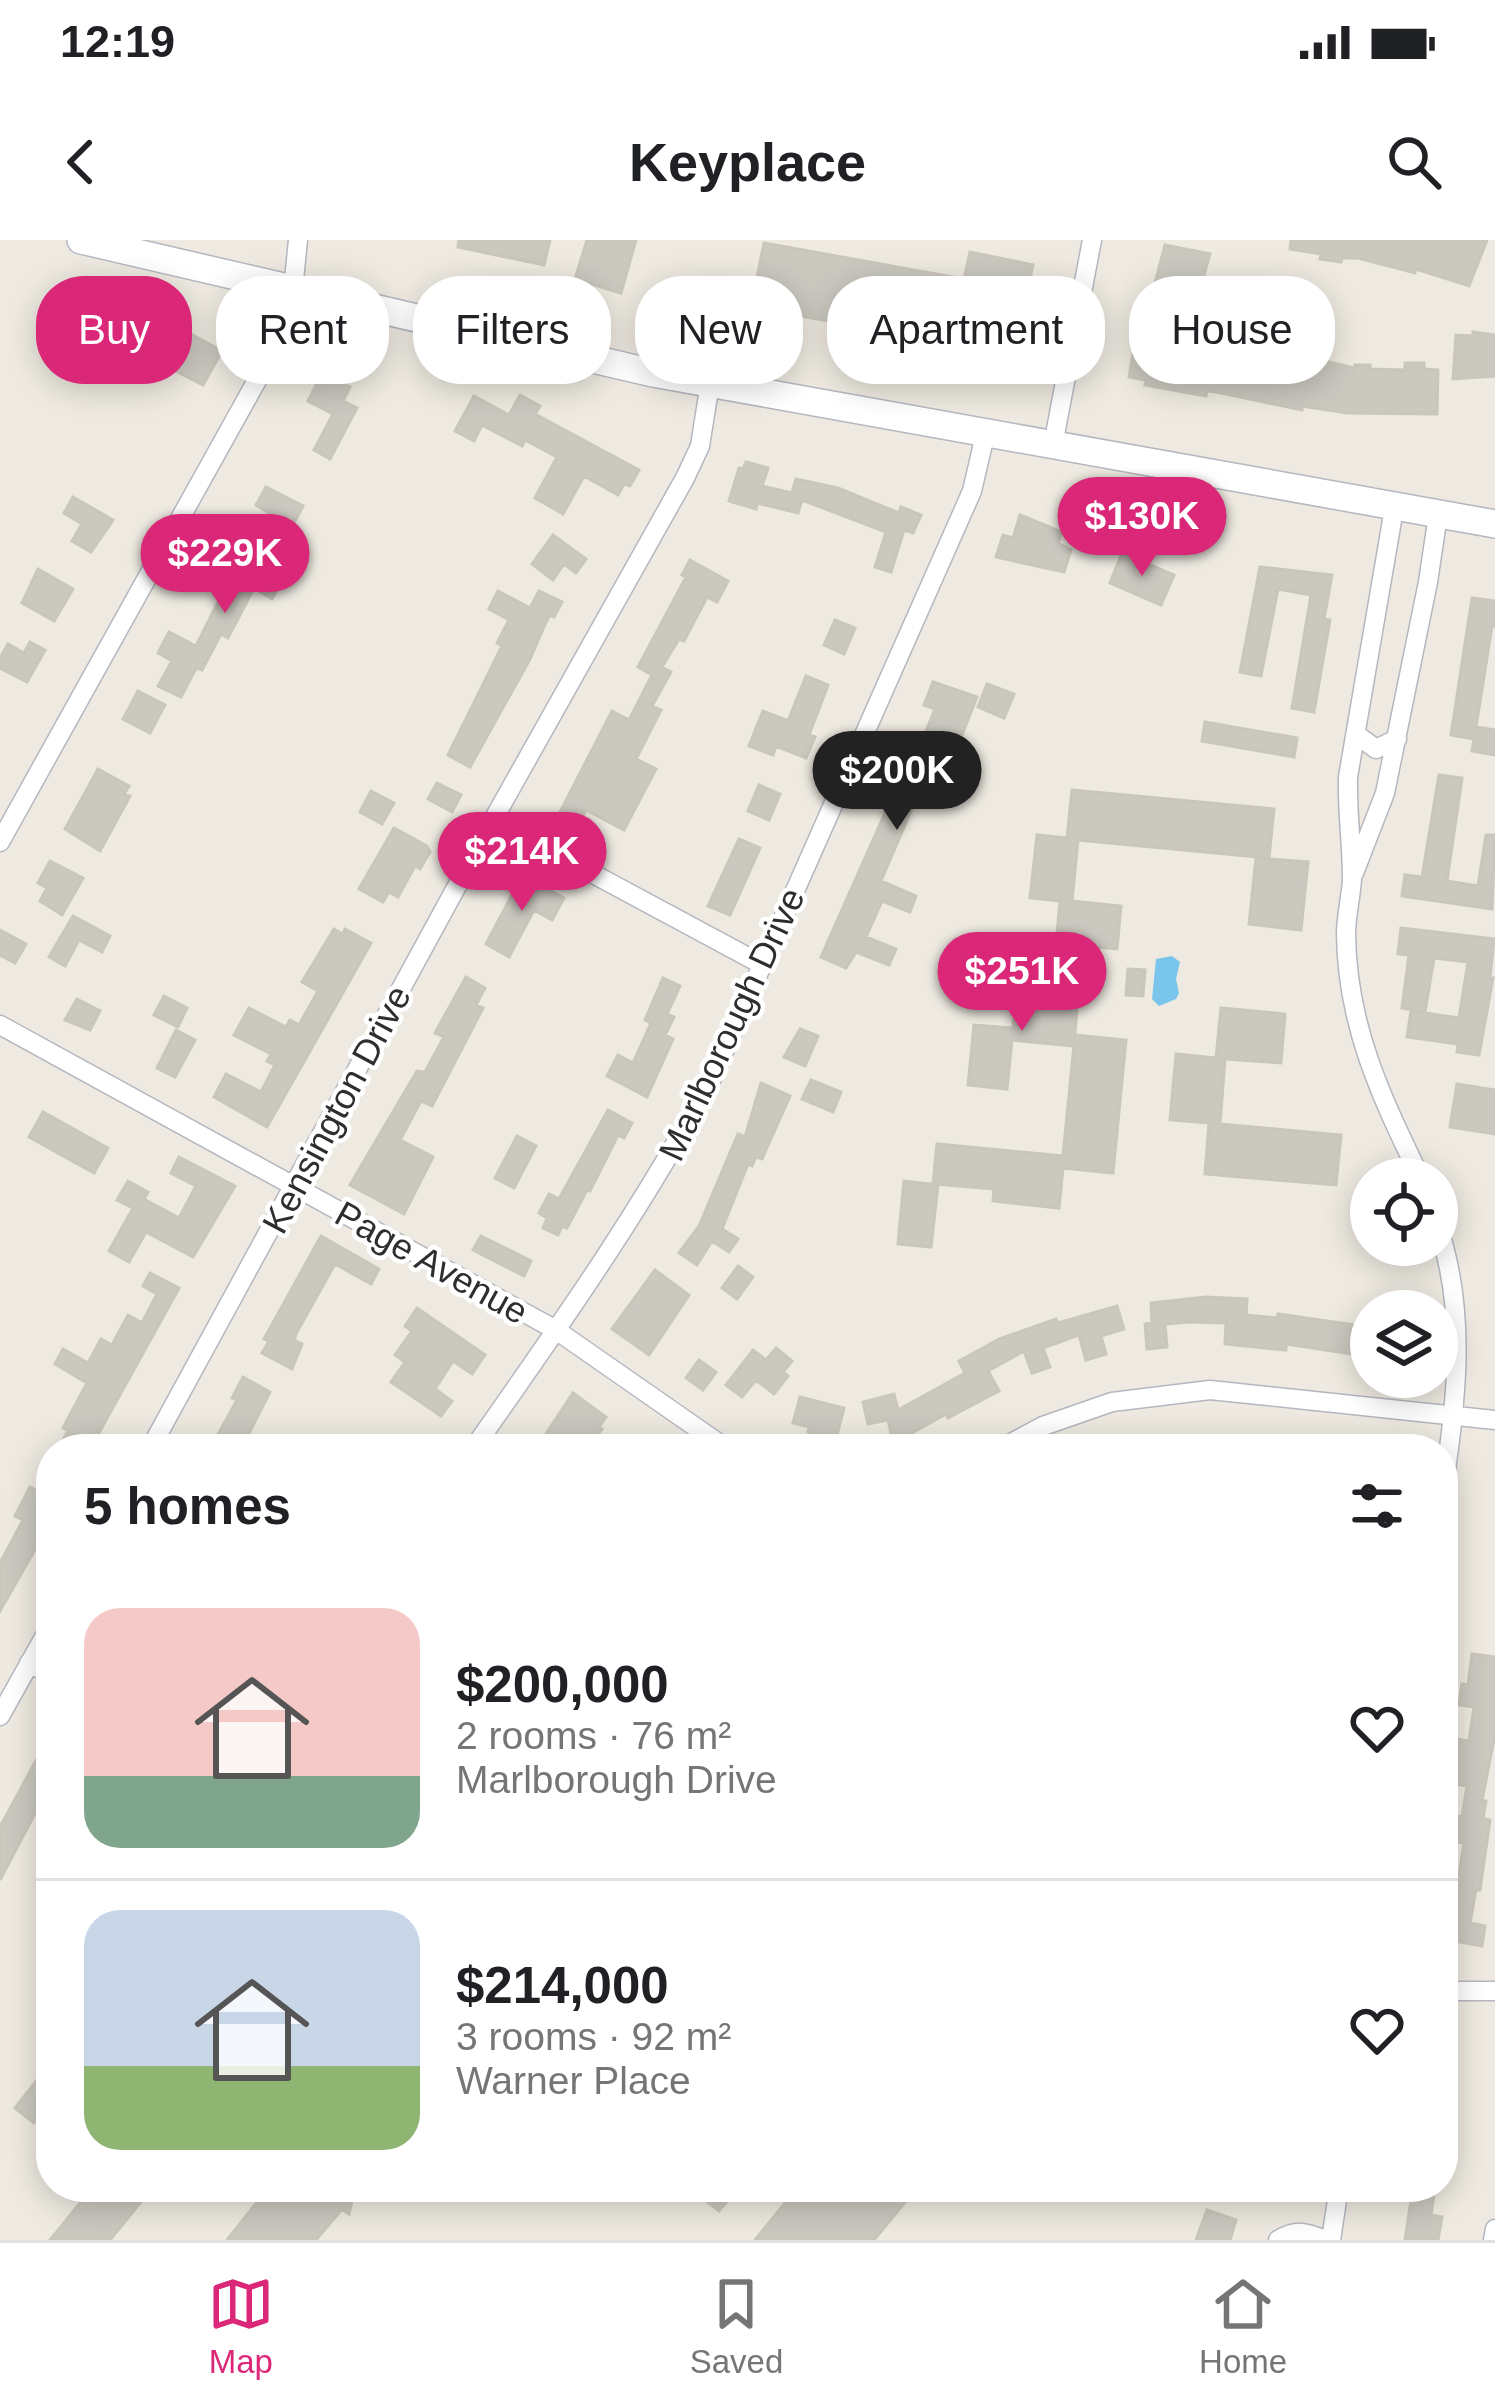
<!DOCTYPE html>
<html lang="en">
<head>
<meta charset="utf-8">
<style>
  body { margin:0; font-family:Arial,sans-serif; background:#f6f6f6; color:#202124; height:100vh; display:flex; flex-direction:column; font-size:45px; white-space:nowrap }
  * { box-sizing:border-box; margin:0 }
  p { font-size:39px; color:#757577 }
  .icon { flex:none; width:66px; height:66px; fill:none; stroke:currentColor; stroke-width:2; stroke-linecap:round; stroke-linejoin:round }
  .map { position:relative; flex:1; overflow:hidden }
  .sheet { position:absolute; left:36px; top:1194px; width:1422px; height:768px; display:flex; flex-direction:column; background:#fff; border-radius:48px; box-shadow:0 6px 30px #0003 }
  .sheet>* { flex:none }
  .banner { position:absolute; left:36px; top:36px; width:1425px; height:108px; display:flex; gap:24px }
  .tools { position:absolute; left:1350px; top:918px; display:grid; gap:24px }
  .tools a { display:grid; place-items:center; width:108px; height:108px; border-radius:50%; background:#fff; box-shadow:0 6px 30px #0003; font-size:60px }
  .price { position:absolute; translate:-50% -102px; padding:0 27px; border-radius:42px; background:#db2777; color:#fff; font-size:39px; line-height:78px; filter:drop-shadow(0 3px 6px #0008) }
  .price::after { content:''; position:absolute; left:50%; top:72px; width:36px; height:27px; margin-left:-18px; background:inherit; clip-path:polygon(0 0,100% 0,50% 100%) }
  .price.on { background:#222; color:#fff }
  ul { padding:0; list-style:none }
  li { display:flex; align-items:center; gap:36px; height:300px; padding:0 48px }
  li+li { border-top:3px solid #e0e0e0 }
  li span { display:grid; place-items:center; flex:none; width:336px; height:240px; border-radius:36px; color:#555 }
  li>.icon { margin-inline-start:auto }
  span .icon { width:144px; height:144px; fill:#fffc; stroke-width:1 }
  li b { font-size:51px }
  h2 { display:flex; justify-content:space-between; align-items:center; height:144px; padding:0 48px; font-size:51px }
  .pill { padding:0 42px; border-radius:48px; background:#fff; box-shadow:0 6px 30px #0003; font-size:42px; line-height:108px }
  .pill.on { background:#db2777; color:#fff }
  .status { display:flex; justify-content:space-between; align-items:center; height:84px; padding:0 60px; background:#fff; direction:ltr }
  .status svg { height:33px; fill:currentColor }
  header { display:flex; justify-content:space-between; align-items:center; height:156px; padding:0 48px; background:#fff; font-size:54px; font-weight:800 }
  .menu { display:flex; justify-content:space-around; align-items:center; height:168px; border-top:3px solid #e0e0e0; background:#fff; font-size:33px; color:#757577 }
  .menu a { display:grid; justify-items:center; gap:6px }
  .menu .on { color:#db2777 }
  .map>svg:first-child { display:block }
</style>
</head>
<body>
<div class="status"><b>12:19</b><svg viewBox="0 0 49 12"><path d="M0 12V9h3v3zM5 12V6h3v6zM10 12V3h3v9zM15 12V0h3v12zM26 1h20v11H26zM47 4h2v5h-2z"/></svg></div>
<header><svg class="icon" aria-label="back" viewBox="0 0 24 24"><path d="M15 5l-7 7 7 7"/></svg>Keyplace<svg class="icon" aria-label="search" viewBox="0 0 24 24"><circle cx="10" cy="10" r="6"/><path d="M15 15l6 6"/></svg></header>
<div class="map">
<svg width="1495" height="2000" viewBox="0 0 1495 2000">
  <rect width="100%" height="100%" fill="#eeeae1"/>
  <path fill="#7ac5eb" d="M1172 716 1180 722 1176 739 1179 753 1176 759 1159 766 1152 759 1156 719Z"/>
  <path fill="#cac8bf" stroke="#cac6bb" stroke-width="3" d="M459 0H550L544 25 458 7Z
    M587 0H636L621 53 575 39Z
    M1291 0H1487L1469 46 1416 29 1415 33 1358 18H1342L1341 22 1320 19 1321 14 1290 9Z
    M764 3 964 39 970 12 1033 25 1014 115 751 67Z
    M1165 5 1210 14 1199 52 1155 43Z
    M87 53 136 79 139 72 168 88 171 83 222 111 203 145 109 97 87 136 52 116Z
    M1473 92 1495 95V136L1453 139 1456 95 1473 96Z
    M1142 94 1212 105 1211 111 1245 117 1246 111 1302 120 1303 116 1355 128V125H1370V129L1405 130V123H1424V129L1438 130 1437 174 1347 173 1302 166V170L1216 152 1207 151 1206 156 1145 145 1146 140 1129 137 1136 97 1141 98Z
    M328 136 350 147 343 161 357 168 330 219 314 210 333 174 308 161 319 139 325 142Z
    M520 155 540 166 535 174 639 230 630 246 624 244 618 255 584 236 563 274 535 258 557 217 525 200 522 206 482 185 474 201 455 191 474 156 509 175Z
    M746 222 768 228 762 246 792 253 796 239 838 248 899 273 901 267 921 275 913 293 904 290 891 332 875 327 886 292 802 260 798 273 757 263 756 269 729 261 739 228 743 229Z
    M266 247 303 266 292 287 256 265Z
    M73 257 113 280 91 312 72 301 82 284 64 273Z
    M1020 275 1062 292 1058 303 1071 310 1064 332 996 317 1003 295 1013 298Z
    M553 295 586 319 576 333 564 324 553 340 532 324Z
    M273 298 298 312 272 359 254 348 228 398 221 394 202 430 197 428 194 432 181 457 158 446 172 421 158 413 169 392 196 406 218 362 222 365 229 352 233 354 259 309 264 312Z
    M1122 313 1174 335 1161 365 1110 343Z
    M690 320 728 341 717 362 707 357 684 401 679 399 662 427 671 432 652 466 661 470 636 519 656 529 624 590 586 570 577 586 558 576 612 471 629 480 652 435 638 427 686 337 682 335Z
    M1260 327 1332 335 1324 379 1330 380 1314 472 1292 468 1311 355 1278 349 1261 436 1240 432Z
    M38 329 73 349 54 381 22 363Z
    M498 351 530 368 539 351 562 362 554 377 550 375 546 382 530 419 470 527 448 515 502 406 497 403 509 380 489 369Z
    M1472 358 1495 361V386H1492L1476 487 1495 490V515L1472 511 1474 499 1451 495Z
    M835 380 855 388 844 414 824 405Z
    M30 402 45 410 27 442 0 428V418L8 404 24 413Z
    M806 436 828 445 809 495 815 497 806 518 776 506 773 515 749 506 763 471 788 481Z
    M933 442 977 457 960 500 965 502 958 518 937 510 881 641 916 656 910 672 882 661 866 697 896 709 889 725 856 712 846 728 821 717 917 501 921 503 935 469 924 465Z
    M987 444 1014 454 1004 478 978 467Z
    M138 451 165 465 150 493 123 479Z
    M1205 482 1297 498 1294 517 1202 501Z
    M98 529 129 546 124 554 130 556 100 611 65 589Z
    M1439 535 1462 538 1447 641 1478 646 1486 595H1495L1492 669 1402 656 1405 635 1422 637Z
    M437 543 461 555 452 572 428 559Z
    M759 545 780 554 769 580 748 571Z
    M1072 550 1274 569 1269 618 1078 600 1072 661 1121 666 1117 709 1056 704 1060 661 1030 658 1037 595 1067 598Z
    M371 551 394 563 382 584 360 572Z
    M394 588 427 606 430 612 420 629 415 626 398 657 389 652 383 662 359 649Z
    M739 599 760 608 730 675 708 666Z
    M1256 618 1308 622 1301 690 1249 684Z
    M50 621 83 638 62 675 40 661 47 648 38 643Z
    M522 636 564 658 552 680 534 670 509 717 486 704Z
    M73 676 110 696 102 712 79 700 65 726 49 717Z
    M1401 688 1494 699 1490 738H1493L1479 815 1457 812 1458 804 1407 797 1411 771 1459 778 1468 722 1434 718 1425 772 1402 768 1409 715 1398 714Z
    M334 689 343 694 345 689 371 703 267 887 214 857 226 834 261 852 275 825 267 821 271 814 234 795 249 768 286 787 290 780 299 785 318 751 302 742Z
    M0 690 26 704 15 723 0 715Z
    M1128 729 1145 730 1143 756 1126 755Z
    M466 737 485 748 476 765 483 768 432 866 421 861 400 900 433 917 404 974 350 945 417 831 425 832 444 797 435 793Z
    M663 738 680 746 667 774 674 777 665 795 673 799 647 857 607 836 618 815 633 823 651 783 645 780Z
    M1017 749 1078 755 1074 806 1012 800 1007 849 968 845 974 785 1013 788Z
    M164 756 187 768 178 787 154 775Z
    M77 759 100 771 90 790 65 780Z
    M1221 768 1285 774 1281 823 1225 819 1220 884 1170 880 1176 814 1216 818Z
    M800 789 818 796 805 826 784 817Z
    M176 790 195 800 175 837 157 828Z
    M1075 795 1126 800 1113 933 1063 928 1059 968 993 961 994 949 933 944 937 904 1063 916Z
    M811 840 841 852 833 872 802 859Z
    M761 843 790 856 762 919 756 917 752 926 748 924 722 989 738 999 729 1012 712 1001 697 1025 679 1013 699 986 738 894 745 897Z
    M1457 844 1495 850V894L1450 887Z
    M608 870 632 883 624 898 618 895 590 951 587 950 567 988 562 986 558 995 543 988 547 978 539 973 549 954 559 959Z
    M43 872 108 908 94 933 29 897Z
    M1209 883 1341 895 1336 945 1205 934Z
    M517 896 536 906 514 948 495 938Z
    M179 917 235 946 193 1017 146 992 129 1022 109 1011 133 968 117 960 128 941 148 952 144 959 179 978 196 946 171 933Z
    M904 941 938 945 931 1007 898 1004Z
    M321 996 379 1029 371 1044 335 1024 297 1092 294 1100 302 1104 292 1129 262 1113 269 1101 264 1099Z
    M481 996 531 1021 524 1036 473 1010Z
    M738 1026 753 1037 737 1059 722 1048Z
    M655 1030 689 1055 649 1115 612 1089Z
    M150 1033 179 1048 90 1209H58L68 1191 63 1188 87 1143 55 1124 63 1109 88 1123 101 1099 112 1105 128 1075 142 1083 157 1054 143 1046Z
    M1205 1057 1247 1059 1246 1075 1277 1078 1278 1074 1355 1085 1352 1114 1286 1104V1110L1225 1104 1226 1083 1190 1082 1165 1084 1167 1107 1147 1109 1145 1084 1152 1083 1151 1063Z
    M1117 1066 1124 1089 1101 1096 1106 1114 1086 1120 1079 1095 1043 1108 1050 1127 1032 1133 1024 1111 988 1131 999 1151 948 1178 946 1174 908 1195 892 1198 888 1180 868 1184 863 1162 894 1154 898 1170 965 1133 959 1121 999 1099 1056 1079 1058 1083Z
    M417 1068 485 1115 472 1134 453 1121 435 1149 452 1161 441 1176 391 1142 405 1122 395 1115 412 1091 405 1086Z
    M776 1108 792 1121 783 1132 788 1136 774 1154 756 1140 742 1157 726 1145 753 1110 766 1120Z
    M699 1120 716 1132 703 1150 686 1138Z
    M243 1137 270 1152 241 1209H232L215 1200 237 1160 232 1158Z
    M573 1153 606 1177 599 1187 602 1189 587 1209H536Z
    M800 1157 844 1168 836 1199 808 1192 809 1187 793 1183Z
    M30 1247 51 1258V1272L34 1304 37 1306 0 1371V1323L23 1280 15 1276Z
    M1472 1414 1495 1417V1494L1482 1561H1486L1483 1578 1490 1580 1480 1650H1476L1470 1683 1485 1686 1482 1706 1443 1699V1632L1459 1634 1464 1603 1443 1600V1594L1446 1574 1462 1577 1467 1546 1456 1544 1458 1527 1452 1526 1456 1499 1469 1501 1474 1467 1459 1465 1462 1444 1468 1445Z
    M51 1493V1543L0 1640V1587Z
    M37 1840 51 1850V1862L34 1883 15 1868Z
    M93 1947H153L110 2000H50Z
    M269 1947H355L349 1974 342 1969 316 2000H227Z
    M688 1947H739L719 1971Z
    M798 1947H900L911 1955 874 2000H755Z
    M1413 1947H1435L1431 1975 1442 1977 1438 2000H1405Z
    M1207 1970 1236 1980 1230 2000H1196Z"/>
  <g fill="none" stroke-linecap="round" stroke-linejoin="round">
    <g stroke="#b5b6c0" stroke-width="21">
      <path id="minor" d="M1053 205 1092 0
        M1394 269 1348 537C1347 572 1352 605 1352 639 1351 657 1346 676 1346 694 1347 787 1382 858 1421 939
        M1357 495 1376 509 1397 499
        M493 580 761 724
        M0 602 285 90 291 70 298 0
        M1354 633 1385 553 1428 342 1438 275
        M0 785 556 1090 727 1209
        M1437 984C1468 1073 1456 1161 1443 1251
        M150 1209 493 580 685 238 700 206 710 143
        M473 1209C558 1088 644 967 713 836L972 251 985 195
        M1000 1209 1043 1186 1112 1162 1210 1150 1495 1180
        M29 1423 51 1435
        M0 1476 51 1385
        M1443 1751H1495
        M1278 2000C1296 1989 1307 1992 1325 2000
        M1331 2000 1339 1947
        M1493 2000 1495 1989"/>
    </g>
    <g stroke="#b5b6c0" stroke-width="30">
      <path id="secondary" d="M81 0 653 133 1495 284"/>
    </g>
    <use href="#minor" stroke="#fff" stroke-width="18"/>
    <use href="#secondary" stroke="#fff" stroke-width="27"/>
  </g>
  <g text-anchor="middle" stroke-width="9" stroke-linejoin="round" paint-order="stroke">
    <g font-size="36" fill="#2e2e2e" stroke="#fff">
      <text transform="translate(731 784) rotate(-65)" y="13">Marlborough Drive</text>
      <text transform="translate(336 869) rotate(-62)" y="13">Kensington Drive</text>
      <text transform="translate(432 1022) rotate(29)" y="13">Page Avenue</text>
    </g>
  </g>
</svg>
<div class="tools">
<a><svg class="icon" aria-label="locate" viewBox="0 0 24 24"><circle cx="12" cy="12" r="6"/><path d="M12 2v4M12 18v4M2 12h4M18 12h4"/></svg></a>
<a><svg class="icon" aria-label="layers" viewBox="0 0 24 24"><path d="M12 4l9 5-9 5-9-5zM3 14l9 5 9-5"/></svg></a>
</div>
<b class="price" style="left:1142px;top:339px">$130K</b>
<b class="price" style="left:225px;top:376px">$229K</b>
<b class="price on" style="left:897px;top:593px">$200K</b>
<b class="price" style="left:522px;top:674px">$214K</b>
<b class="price" style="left:1022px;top:794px">$251K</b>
<div class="banner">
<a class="pill on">Buy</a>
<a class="pill">Rent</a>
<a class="pill">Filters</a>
<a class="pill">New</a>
<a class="pill">Apartment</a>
<a class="pill">House</a>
</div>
<section class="sheet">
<h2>5 homes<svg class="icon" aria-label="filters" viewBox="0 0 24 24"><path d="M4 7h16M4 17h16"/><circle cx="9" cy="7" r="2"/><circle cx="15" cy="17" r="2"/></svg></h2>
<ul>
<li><span style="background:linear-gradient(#f6c9c9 70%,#7fa58c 0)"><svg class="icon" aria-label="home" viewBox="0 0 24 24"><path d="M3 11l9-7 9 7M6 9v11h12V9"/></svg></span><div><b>$200,000</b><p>2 rooms · 76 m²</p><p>Marlborough Drive</p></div><svg class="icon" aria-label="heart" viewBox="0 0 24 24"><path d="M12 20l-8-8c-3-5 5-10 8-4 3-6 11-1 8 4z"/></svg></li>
<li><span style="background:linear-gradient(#c9d6e8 65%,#8fb573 0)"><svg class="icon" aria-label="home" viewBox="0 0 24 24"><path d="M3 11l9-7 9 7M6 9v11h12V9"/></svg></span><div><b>$214,000</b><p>3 rooms · 92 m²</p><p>Warner Place</p></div><svg class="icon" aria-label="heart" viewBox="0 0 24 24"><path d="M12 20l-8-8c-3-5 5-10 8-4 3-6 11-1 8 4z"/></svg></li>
</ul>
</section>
</div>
<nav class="menu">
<a class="on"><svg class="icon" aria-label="map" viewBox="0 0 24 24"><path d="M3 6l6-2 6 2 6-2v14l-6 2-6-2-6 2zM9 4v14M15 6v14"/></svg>Map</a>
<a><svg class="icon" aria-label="saved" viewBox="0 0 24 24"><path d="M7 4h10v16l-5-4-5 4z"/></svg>Saved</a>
<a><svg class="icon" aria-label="home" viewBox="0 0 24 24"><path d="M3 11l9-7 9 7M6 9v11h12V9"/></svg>Home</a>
</nav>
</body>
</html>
